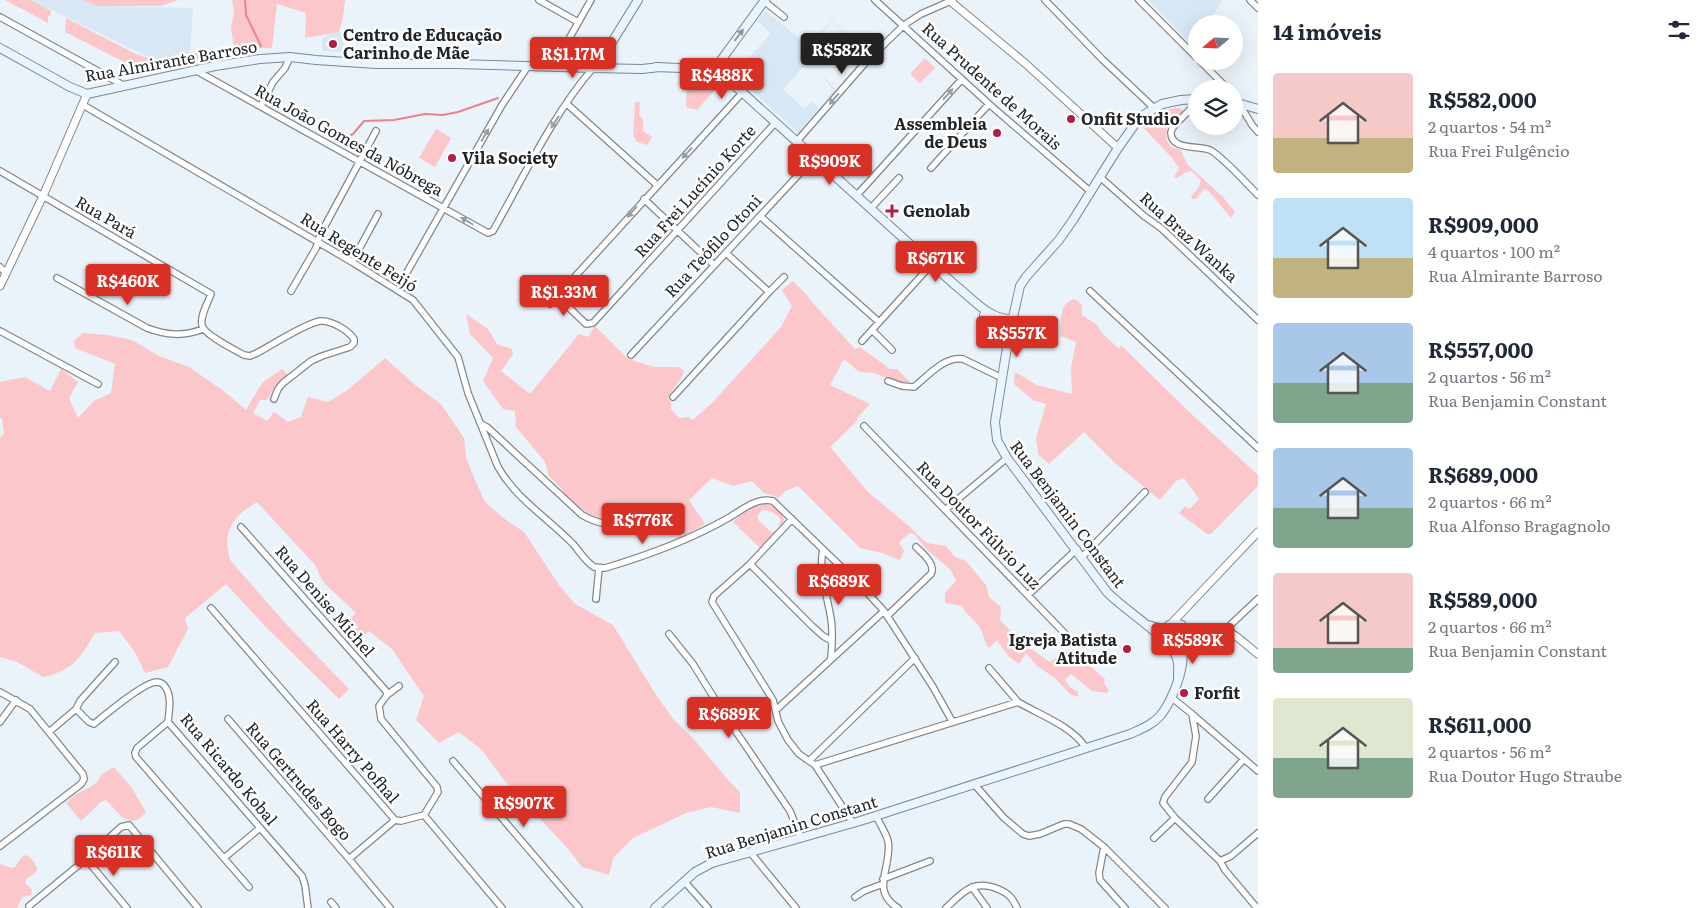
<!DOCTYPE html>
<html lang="pt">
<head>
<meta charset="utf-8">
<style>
  body { margin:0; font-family:Literata,serif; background:#f6f6f7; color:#1f2937; height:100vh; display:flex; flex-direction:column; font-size:19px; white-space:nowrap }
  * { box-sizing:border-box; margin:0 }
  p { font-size:16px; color:#747a83 }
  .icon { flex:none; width:28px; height:28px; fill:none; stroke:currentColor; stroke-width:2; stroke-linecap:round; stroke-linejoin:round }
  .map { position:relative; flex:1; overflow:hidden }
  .details { display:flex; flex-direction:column; background:#fff; width:450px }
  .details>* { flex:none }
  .needle { width:32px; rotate:251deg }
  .buttons { position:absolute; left:1188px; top:15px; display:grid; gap:10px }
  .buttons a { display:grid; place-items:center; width:55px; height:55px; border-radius:50%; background:#fff; box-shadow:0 5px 20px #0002; font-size:25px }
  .price { position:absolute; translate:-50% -42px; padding:0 11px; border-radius:5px; background:#d93025; color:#fff; font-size:16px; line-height:32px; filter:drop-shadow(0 1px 2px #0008) }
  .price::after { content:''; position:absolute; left:50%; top:30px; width:15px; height:11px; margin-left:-8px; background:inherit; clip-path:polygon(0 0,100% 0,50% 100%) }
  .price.on { background:#222; color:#fff }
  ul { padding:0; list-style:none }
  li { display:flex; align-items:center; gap:15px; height:125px; padding:0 15px }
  li span { display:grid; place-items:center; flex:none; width:140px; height:100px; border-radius:5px; color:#555 }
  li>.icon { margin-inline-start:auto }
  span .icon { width:60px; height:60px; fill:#fffc; stroke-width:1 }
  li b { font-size:21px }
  h2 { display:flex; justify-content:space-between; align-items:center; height:60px; padding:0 15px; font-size:21px }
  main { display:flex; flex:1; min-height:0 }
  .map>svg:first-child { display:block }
</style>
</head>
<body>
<main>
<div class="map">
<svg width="1258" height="908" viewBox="0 0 1258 908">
  <rect width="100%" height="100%" fill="#eaf2fa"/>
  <path fill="#d8e7f4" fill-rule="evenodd" d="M31 0H82L96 6 193 8 190 54 176 57 153 59Z
    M1148 0H1223L1213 15 1222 24H1196V49Z
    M766 11 808 46 832 20 868 54 857 67 845 56 825 78 836 90 798 132 734 75 771 33 757 21ZM832 21 867 54 856 65 845 54 824 79 834 90 819 108 811 102 804 109 783 89 816 54 809 47Z
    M334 32H344L343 52 322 51V38Z"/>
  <path fill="#fbc7ca" d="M5 0H31L51 11V14L48 17V23Z
    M82 0H178L160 6H96Z
    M232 0H345L343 17 339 32 305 38 306 13 277 4 272 48H255L235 52 231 29 234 11Z
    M66 18 134 53 153 60 176 57 203 51 205 58 155 70 142 71 65 32Z
    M925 58 935 68 920 83 910 74Z
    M687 77C699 78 710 78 720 84L697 110 686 107Z
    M635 102H640L639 115 643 119V131L652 137 647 145 637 142 633 136Z
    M1178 108 1185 111 1167 128 1166 139 1171 147 1181 150 1187 164 1223 197 1235 212 1231 218 1207 189H1204L1196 199H1192L1191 196 1198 189 1201 181 1192 171 1186 172 1177 178 1174 177 1179 168 1172 158 1141 125 1160 110Z
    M436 129 451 138 435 167 419 158Z
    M793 281C799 288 805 291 810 300L855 349 860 347 890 369H897L910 382 901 383 874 373 859 372 844 359 830 385 870 404 858 417 856 422 830 447 868 492 910 527 919 536 927 543 946 546 955 557 966 561 986 585 989 597 1001 607 1000 620 1022 643 1050 662 1066 651H1073L1105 679 1104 683 1109 690 1107 693 1092 691 1071 674 1065 680 1070 687 1078 692V697L1070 694 1055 678 1037 666 1026 653 1019 664 1009 657 997 640 989 648C984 641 984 635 980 628 975 619 966 615 962 606L945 603V593L956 581C951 566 944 565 933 555 926 549 920 541 914 534L910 533 899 542 904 551 900 560 882 553 860 548 798 486 785 491 778 498 772 495 764 493 752 481 733 486 712 478 689 500 705 524 686 535 668 525 633 515 607 521 589 514 565 497 562 489 549 476 545 462 516 427 515 411 503 409 483 381 493 358 470 334 466 314 488 329 497 344 512 349 513 354 501 371 530 394 579 334 588 337 595 326 628 359 654 367H678L684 370C682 382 672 387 668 398L671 403V409L679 418 688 417 693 420 713 402 781 327 792 306 782 290Z
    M1075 299 1082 305V315L1096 324 1103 334 1118 348 1122 346 1186 409 1258 475V486L1211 534H1207L1179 513 1185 506 1190 509 1199 499 1184 478 1176 481 1160 500 1114 462 1084 432 1049 464 1038 454 1036 438 1046 404 1033 400 1014 384 1015 372 1037 385 1072 394 1071 368 1076 342 1060 336C1062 321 1058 303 1075 299Z
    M83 333 107 335 132 340 159 356 189 367 225 392 246 410 262 383 282 369 288 375 275 387 267 400H260L253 413 267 421 274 412 288 422 301 417 308 397 328 402 348 390 385 358 415 385 441 404 464 438 466 457 474 478 485 502 506 520 524 532 559 585 575 604 613 625 656 695 674 720 692 737 729 781 740 792V813L711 807 686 813 633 838 613 858 609 875 582 867 569 850 504 780 482 750 459 732 439 743 416 720 424 696 408 673 392 649 369 631 357 641 347 640 358 627 350 619 356 613 323 582 315 565 257 502C232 517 222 531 230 560L286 624 349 689 339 699 263 624 226 584 185 618 188 629 168 667 145 673 135 652 119 631 95 633C80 658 74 670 43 677L17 662 0 657V437L4 434 2 419 0 417V382L25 377 50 391 61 369 78 382 69 398 78 418 94 401 111 393 115 364 75 348 74 341Z
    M764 504C773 505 781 510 784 519L781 526 779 525 781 520C775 513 770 510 762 510L758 515V520L771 532 777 530 760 548 733 522C741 513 752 507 764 504Z
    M114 767 131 787 146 812 139 819 131 821 122 817 106 800 101 802 81 821 66 803 76 794 89 788 97 782 102 774Z
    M26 855C32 858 36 863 37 870L34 874 26 879 25 883 32 890 31 895 22 897 17 908H0V863C21 875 13 861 26 855Z"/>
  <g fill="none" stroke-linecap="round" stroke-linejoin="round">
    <path stroke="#e7848f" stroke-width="2" d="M245 0 246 15 261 46
      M343 139 353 134 364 121 394 120 425 114 443 115 458 112 498 98"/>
    <g stroke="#80888f" stroke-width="8">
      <path id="minor" d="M539 0 578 22
        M875 0 989 104 1091 192
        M1045 0 1102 59 1154 108
        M1139 0 1196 57
        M1250 0 1258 8
        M764 1 784 17
        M0 17 123 85
        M1200 61 1228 89
        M553 67 591 0
        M195 70 488 233 493 231C523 178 553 114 593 68
        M1234 95 1252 125 1258 132
        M1196 99C1192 113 1172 123 1171 132 1170 151 1199 145 1210 150 1222 156 1247 184 1258 195
        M567 104 657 185
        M83 105 352 262 413 300 458 357 468 393 498 467C516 499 548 518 573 544 580 552 585 561 594 567L605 568C649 555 690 540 730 517 743 509 757 497 773 501L862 587 884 611 933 687 952 721
        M261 106 273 82 285 68 290 57
        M797 141 866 62 904 25 921 14 953 0
        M931 168 989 104
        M0 171 211 294C208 303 200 315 202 325 203 334 235 350 244 355L250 356 257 353C270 346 306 323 320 321 331 320 348 330 354 339V343L350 347 322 356 311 361 283 383 278 389 274 399
        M1100 177 1144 216 1161 228 1258 320
        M857 195 962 79
        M644 199 714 265
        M871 208 899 178
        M760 216 879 322
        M352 262 378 214
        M0 267 6 273
        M406 274 502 105 528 66
        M57 278 147 328C166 335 183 337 203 329
        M291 291 316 248 320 235 376 131
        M1090 291 1258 448
        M769 292 784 277
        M557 296 586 324 593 323 776 122
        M550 304 743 92
        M872 330 892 350
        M0 331 98 384
        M862 341 932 264
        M631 355 815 157
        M888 381 902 386 914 387C928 376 944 356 963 359L1002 378
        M673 397 769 292 726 253
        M481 424 487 427 582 515C602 526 608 525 630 518
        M864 426 1074 643
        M945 510 1007 458
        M792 519 750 564 714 596 712 602 773 700 778 721 788 740 799 754 815 765 853 823
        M241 527 386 691 387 695 379 706 381 719 437 787 438 792 424 815
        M823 550C818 571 828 598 831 619 833 631 832 646 831 658
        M1082 557 1145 492
        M750 564 812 626 823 636 832 641
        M1028 595 1077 549
        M596 599 599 568
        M211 608 395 820 401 821 424 815 502 908
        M887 616 931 574C936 564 923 554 916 547
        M1225 630 1258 599
        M669 634 693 664 724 714 790 811 801 838
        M115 662 80 701 76 709 89 722 94 724C106 714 143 683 156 682 160 682 164 684 166 688 172 697 169 712 168 722L302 876 305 885 308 908
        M989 668 1018 702
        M0 692 30 709 83 774 84 779 81 784 0 846
        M387 695 399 686
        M1171 697 1192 714 1258 771
        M776 710 884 611
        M1192 714 1196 736 1192 762 1165 797 1163 803 1175 818 1220 861 1225 870 1257 908
        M228 719 349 859 395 820
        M0 722 16 700
        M168 722 137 748 135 753 136 757 249 887
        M49 732 76 709
        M453 761 579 908
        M809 761 915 658
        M815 765 1018 702C1040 715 1072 726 1086 748
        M974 784 1004 818 1023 834 1029 836 1040 834 1064 824H1069L1081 829 1104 847 1165 908
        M1208 799 1244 759
        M876 816C880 824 886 833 888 841 893 865 869 891 898 908
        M1154 838 1175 818
        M1104 847 1099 873 1100 880 1125 908
        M750 852 796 908
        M224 858 260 828
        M86 859 127 908
        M349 859 390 908
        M1220 861 1231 856 1258 833
        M883 879 930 861
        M684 881 708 908
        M972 887 987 908
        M855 897 864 891 883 884
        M331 902 336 908
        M29 906 86 859 121 827 129 825 198 908
        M946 908C963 892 973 879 998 889 1008 893 1013 898 1017 908"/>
    </g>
    <g stroke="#80888f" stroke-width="9">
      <path id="tertiary" d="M949 0 1026 64 1118 148
        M0 286 43 196 87 94
        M1170 625 1258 532
        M1186 630C1196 632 1203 629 1213 628 1231 627 1245 645 1258 654
        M1182 647 1202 631"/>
    </g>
    <g stroke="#80888f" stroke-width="10">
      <path id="secondary" d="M0 48 70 87 87 94 215 66 260 59 290 57 316 60 376 64H457L593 68 642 69 660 67
        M656 67 706 69 714 70 722 74 955 285C972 298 989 320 1012 319
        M593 68 604 55 638 0
        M714 70 765 0
        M1234 102 1258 109
        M984 315 1009 335
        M1164 634 1169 625 1176 623 1182 625C1188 633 1187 640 1182 647L1179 648
        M1178 679C1178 672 1179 665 1177 659 1171 638 1124 610 1107 592L1007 458 997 440 995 422 1009 335 1020 286 1026 277 1059 240 1073 220 1118 148 1138 120 1145 114 1162 104 1181 100 1196 99
        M655 908 695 872 712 863 860 821 1130 734C1141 729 1152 725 1160 716 1173 701 1193 653 1176 637 1169 629 1158 628 1148 625"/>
    </g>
    <use href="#minor" stroke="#fff" stroke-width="5.5"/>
    <use href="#tertiary" stroke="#fff" stroke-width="7"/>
    <use href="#secondary" stroke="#e8f4ff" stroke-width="8"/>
  </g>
  <defs><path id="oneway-solid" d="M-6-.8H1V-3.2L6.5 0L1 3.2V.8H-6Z" transform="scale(1.25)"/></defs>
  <use fill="#8f979e" href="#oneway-solid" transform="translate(739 35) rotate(-53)"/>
  <g fill="#9c9d9e">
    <use href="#oneway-solid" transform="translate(948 94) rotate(-48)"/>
    <use href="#oneway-solid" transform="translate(834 99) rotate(131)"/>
    <use href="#oneway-solid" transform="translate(555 122) rotate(123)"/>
    <use href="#oneway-solid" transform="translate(485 135) rotate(-60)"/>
    <use href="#oneway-solid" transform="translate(687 153) rotate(133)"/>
    <use href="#oneway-solid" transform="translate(632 212) rotate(132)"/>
    <use href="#oneway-solid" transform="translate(467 221) rotate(-150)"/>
  </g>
  <g fill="#b11e43" stroke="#fefefe" stroke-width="2">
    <circle cx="333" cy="44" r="5"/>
    <circle cx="1071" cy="119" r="5"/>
    <circle cx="997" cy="133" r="5"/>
    <circle cx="452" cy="158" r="5"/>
    <path d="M889.5 203.5h5v5h5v5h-5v5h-5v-5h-5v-5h5z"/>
    <circle cx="1127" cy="649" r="5"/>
    <circle cx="1184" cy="693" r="5"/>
  </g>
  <g text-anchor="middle" stroke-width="5" stroke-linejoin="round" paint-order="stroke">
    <g font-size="16" font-weight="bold" fill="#222528" stroke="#fefefe" text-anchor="start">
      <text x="343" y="41">Centro de Educação<tspan x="343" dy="18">Carinho de Mãe</tspan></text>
      <text x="1081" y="125">Onfit Studio</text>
      <text x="987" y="130" text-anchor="end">Assembleia<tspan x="987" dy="18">de Deus</tspan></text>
      <text x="462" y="164">Vila Society</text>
      <text x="903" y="217">Genolab</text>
      <text x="1117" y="646" text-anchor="end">Igreja Batista<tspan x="1117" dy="18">Atitude</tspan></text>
      <text x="1194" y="699">Forfit</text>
    </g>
    <g font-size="16" fill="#222528" stroke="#fefefe">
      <text transform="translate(171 61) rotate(-10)" y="6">Rua Almirante Barroso</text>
      <text transform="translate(992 86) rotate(42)" y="6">Rua Prudente de Morais</text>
      <text transform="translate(349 140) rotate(29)" y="6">Rua João Gomes da Nóbrega</text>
      <text transform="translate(695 191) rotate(-48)" y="6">Rua Frei Lucínio Korte</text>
      <text transform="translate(106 217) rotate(30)" y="6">Rua Pará</text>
      <text transform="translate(1189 237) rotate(42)" y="6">Rua Braz Wanka</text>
      <text transform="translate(713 246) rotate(-47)" y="6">Rua Teófilo Otoni</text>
      <text transform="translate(359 252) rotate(32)" y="6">Rua Regente Feijó</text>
      <text transform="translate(1068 514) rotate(53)" y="6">Rua Benjamin Constant</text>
      <text transform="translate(979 525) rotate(46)" y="6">Rua Doutor Fúlvio Luz</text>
      <text transform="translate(325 601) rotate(49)" y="6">Rua Denise Michel</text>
      <text transform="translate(353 751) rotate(49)" y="6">Rua Harry Pofhal</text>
      <text transform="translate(229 769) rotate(50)" y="6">Rua Ricardo Kobal</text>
      <text transform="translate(299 781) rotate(49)" y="6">Rua Gertrudes Bogo</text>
      <text transform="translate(791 827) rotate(-17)" y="6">Rua Benjamin Constant</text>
    </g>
  </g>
</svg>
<div class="buttons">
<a><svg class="needle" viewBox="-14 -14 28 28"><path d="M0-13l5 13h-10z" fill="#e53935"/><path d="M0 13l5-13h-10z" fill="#747a83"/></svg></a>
<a><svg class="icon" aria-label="layers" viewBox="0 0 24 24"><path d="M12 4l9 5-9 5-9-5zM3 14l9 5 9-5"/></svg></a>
</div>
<b class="price on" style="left:842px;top:75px">R$582K</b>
<b class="price" style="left:573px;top:79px">R$1.17M</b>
<b class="price" style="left:722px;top:100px">R$488K</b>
<b class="price" style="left:830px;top:186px">R$909K</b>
<b class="price" style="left:936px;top:283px">R$671K</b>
<b class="price" style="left:128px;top:306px">R$460K</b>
<b class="price" style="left:564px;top:317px">R$1.33M</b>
<b class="price" style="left:1017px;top:358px">R$557K</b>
<b class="price" style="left:643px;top:545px">R$776K</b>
<b class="price" style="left:839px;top:606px">R$689K</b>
<b class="price" style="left:1193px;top:665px">R$589K</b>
<b class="price" style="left:729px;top:739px">R$689K</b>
<b class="price" style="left:524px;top:828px">R$907K</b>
<b class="price" style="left:114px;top:877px">R$611K</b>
</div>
<section class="details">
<h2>14 imóveis<svg class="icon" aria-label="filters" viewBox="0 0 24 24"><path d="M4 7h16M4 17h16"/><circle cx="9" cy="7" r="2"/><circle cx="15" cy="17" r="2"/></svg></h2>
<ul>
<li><span style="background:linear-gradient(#f6c9c9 65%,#c2b280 0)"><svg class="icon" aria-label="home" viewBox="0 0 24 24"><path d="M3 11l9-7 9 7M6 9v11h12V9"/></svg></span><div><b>R$582,000</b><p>2 quartos · 54 m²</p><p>Rua Frei Fulgêncio</p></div></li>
<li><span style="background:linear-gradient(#bfe0f5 60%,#c2b280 0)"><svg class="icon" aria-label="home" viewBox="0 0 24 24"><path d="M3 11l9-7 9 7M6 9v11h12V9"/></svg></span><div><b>R$909,000</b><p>4 quartos · 100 m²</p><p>Rua Almirante Barroso</p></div></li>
<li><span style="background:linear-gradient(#a9c7e8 60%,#7fa58c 0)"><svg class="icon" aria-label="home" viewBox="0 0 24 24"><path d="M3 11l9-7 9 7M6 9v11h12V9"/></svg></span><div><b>R$557,000</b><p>2 quartos · 56 m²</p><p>Rua Benjamin Constant</p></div></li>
<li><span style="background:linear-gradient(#a9c7e8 60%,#7fa58c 0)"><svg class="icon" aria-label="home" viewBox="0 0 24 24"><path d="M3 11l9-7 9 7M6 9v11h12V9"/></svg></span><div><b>R$689,000</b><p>2 quartos · 66 m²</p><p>Rua Alfonso Bragagnolo</p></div></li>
<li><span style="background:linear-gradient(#f6c9c9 75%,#7fa58c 0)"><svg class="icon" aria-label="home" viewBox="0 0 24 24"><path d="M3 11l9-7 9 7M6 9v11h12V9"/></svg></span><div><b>R$589,000</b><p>2 quartos · 66 m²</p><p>Rua Benjamin Constant</p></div></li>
<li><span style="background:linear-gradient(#dfe7d0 60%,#7fa58c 0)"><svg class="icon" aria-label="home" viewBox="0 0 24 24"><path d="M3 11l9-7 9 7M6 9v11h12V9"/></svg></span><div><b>R$611,000</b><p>2 quartos · 56 m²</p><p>Rua Doutor Hugo Straube</p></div></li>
</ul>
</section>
</main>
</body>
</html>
